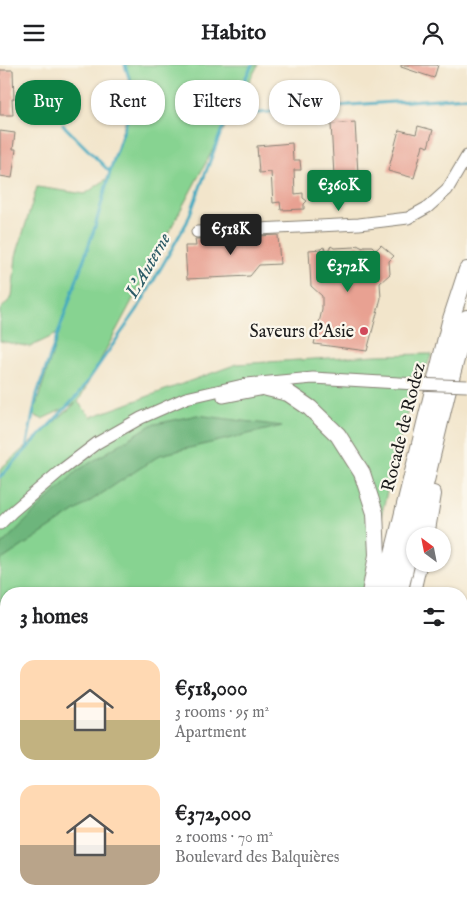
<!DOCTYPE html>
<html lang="en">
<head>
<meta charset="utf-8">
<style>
  body { margin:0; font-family:"IM FELL English",serif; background:#f2f2f2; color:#202124; height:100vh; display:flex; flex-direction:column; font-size:19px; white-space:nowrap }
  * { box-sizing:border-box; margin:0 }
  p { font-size:16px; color:#757577 }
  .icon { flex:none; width:28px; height:28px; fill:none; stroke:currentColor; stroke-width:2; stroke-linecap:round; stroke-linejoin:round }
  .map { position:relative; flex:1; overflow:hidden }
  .panel { position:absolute; left:0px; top:522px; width:468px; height:321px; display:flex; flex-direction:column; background:#fff; border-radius:20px 20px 0 0; box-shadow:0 1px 4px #0004 }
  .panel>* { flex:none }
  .top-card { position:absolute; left:15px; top:15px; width:438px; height:45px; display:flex; gap:10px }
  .needle { width:32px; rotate:328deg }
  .tools { position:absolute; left:406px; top:462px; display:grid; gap:10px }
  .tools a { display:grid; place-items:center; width:45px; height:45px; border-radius:50%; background:#fff; box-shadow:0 1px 4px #0004; font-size:25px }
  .price { position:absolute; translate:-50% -42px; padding:0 11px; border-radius:5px; background:#0b8043; color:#fff; font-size:16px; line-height:32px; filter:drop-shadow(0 1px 2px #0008) }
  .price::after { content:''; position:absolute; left:50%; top:30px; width:15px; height:11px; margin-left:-8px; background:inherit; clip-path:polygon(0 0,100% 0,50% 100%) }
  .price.current { background:#222; color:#fff }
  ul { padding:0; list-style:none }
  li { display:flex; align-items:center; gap:15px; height:125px; padding:0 20px }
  li span { display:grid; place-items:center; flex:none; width:140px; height:100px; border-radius:15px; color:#555 }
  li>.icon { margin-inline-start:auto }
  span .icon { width:60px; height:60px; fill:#fffc; stroke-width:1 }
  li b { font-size:21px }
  h2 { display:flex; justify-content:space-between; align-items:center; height:60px; padding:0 20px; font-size:21px }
  .tag { padding:0 18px; border-radius:20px; background:#fff; box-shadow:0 1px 4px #0004; font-size:18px; line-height:45px }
  .tag.current { background:#0b8043; color:#fff }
  header { display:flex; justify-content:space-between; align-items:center; height:65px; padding:0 20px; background:#fff; font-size:22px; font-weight:800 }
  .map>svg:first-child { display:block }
</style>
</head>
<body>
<header><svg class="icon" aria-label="menu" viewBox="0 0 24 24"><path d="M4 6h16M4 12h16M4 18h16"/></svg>Habito<svg class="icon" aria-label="person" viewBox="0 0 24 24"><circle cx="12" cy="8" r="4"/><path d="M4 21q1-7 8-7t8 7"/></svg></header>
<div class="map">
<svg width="467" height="843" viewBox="0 0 467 843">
  <rect width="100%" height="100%" fill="#fbf7ec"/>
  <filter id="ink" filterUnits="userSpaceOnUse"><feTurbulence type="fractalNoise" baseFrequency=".02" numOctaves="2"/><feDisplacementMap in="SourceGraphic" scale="10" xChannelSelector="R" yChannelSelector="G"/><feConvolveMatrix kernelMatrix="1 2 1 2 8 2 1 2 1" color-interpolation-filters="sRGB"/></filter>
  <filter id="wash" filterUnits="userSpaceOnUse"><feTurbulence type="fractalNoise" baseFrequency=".0096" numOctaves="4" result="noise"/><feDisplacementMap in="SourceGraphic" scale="20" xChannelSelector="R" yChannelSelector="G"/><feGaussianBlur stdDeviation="1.12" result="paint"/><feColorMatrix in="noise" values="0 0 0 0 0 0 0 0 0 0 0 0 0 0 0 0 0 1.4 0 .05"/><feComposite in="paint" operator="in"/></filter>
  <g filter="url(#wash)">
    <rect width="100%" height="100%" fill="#f2e5cb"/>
    <path fill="#87d391" stroke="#527856" d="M125 0H258L78 337 91 352 237 299 376 290 432 289 405 354 362 529H6V838H289L287 843H0V404L76 338 42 354 33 350 59 268 30 282 0 276V245L12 232 16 191 37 122 85 129 108 113 135 24Z"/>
    <path fill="#6db57b" stroke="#44684c" d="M197 350 282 361 160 390 0 496V481L77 406 151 360Z"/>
    <path fill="#40a9c0" stroke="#2e626e" d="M347 838H368L367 843H346Z"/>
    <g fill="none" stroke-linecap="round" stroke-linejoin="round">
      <path stroke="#40a9c0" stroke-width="3" d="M227 51 252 0
        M110 106 135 32 125 0
        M26 384 37 329 95 162 110 107 63 60
        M0 412 78 330 137 245 187 157 227 51 350 40 467 32
        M0 761 6 772
        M15 843 18 838"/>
    </g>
    <g id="blocks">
      <path fill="#e8a192" d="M401 0H438L434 13 401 2Z
        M0 5H13L14 34H12L13 50H0Z
        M355 57 359 126 335 128 331 59Z
        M418 61 433 65 428 82 423 80 414 113 388 106 399 65 416 69Z
        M0 66 15 68 13 84H16L12 113 0 111Z
        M292 78 293 95H300L301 105H294L295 129 303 128V133L307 136 304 139V144L281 145 280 137 273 138 271 107 259 108 257 81Z
        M278 170 280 199 259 200 250 211 187 214 185 181H196L195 174Z
        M357 180 363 183 364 181H372L376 185 381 180 394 191 389 196 390 209 380 218 381 233 367 286 314 279 322 245V231L311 221 309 185 321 184 323 182 328 185 331 181 334 183 355 182Z"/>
    </g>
  </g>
  <g filter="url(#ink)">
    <use href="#blocks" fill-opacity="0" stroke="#878074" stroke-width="1"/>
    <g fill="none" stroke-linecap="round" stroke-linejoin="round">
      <g stroke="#878074" stroke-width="13">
        <path id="minor" d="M197 167 359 159 408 153 428 142 447 125 467 91
          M223 332 264 324
          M0 459 12 447 59 407 97 378 141 353 186 333 247 319 313 313 416 319
          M414 529 421 499
          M461 611 467 609
          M461 643 467 641
          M339 843 341 838"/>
      </g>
      <g stroke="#878074" stroke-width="18">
        <path id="highway" d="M267 323 288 328 310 343 338 370 362 408 375 448 377 490 370 529
          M426 471 433 429
          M383 529 450 257 467 205
          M399 529 447 328 467 253
          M307 843 308 838
          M323 843 324 838"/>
      </g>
      <use href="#minor" stroke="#fff" stroke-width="11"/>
      <use href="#highway" stroke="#fff" stroke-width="16"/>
      <g stroke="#878074" stroke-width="13" stroke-linecap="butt">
        <path id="minor-bridge" d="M416 319 467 321"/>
      </g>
      <use href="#minor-bridge" stroke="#fff" stroke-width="11"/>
    </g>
  </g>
  <circle fill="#d1495b" stroke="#fbf7ec" stroke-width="2" cx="364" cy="266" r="5"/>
  <g text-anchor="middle" stroke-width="4.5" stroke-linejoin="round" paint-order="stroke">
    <g font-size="18" fill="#1c1c1c" stroke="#fbf7ec" text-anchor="end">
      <text x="354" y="272">Saveurs d'Asie</text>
    </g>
    <g font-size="18" fill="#1c1c1c" stroke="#fbf7ec">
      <text transform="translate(403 362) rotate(-76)" y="6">Rocade de Rodez</text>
    </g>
    <g font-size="19" font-style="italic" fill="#2c5b66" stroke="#fbf7ec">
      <text transform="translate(147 200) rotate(-60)" y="7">L'Auterne</text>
    </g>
  </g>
</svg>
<div class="tools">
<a><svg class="needle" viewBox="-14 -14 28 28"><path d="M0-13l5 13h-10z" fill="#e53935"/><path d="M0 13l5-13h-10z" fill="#757577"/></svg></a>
</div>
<b class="price" style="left:339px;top:147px">€360K</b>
<b class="price current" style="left:231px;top:191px">€518K</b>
<b class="price" style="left:348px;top:228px">€372K</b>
<div class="top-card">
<a class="tag current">Buy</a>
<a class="tag">Rent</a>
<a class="tag">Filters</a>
<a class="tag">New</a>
</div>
<section class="panel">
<h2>3 homes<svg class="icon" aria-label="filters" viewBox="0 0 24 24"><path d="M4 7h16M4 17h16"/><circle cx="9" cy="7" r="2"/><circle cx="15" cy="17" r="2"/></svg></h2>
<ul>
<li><span style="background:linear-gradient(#ffd9b3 60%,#c2b280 0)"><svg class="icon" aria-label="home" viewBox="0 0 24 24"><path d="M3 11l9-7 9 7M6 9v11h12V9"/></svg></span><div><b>€518,000</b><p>3 rooms · 95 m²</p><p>Apartment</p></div></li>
<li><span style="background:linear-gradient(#ffd9b3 60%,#b9a48a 0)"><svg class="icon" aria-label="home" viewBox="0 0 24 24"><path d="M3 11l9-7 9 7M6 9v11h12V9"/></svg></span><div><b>€372,000</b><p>2 rooms · 70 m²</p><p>Boulevard des Balquières</p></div></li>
</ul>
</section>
</div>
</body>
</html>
